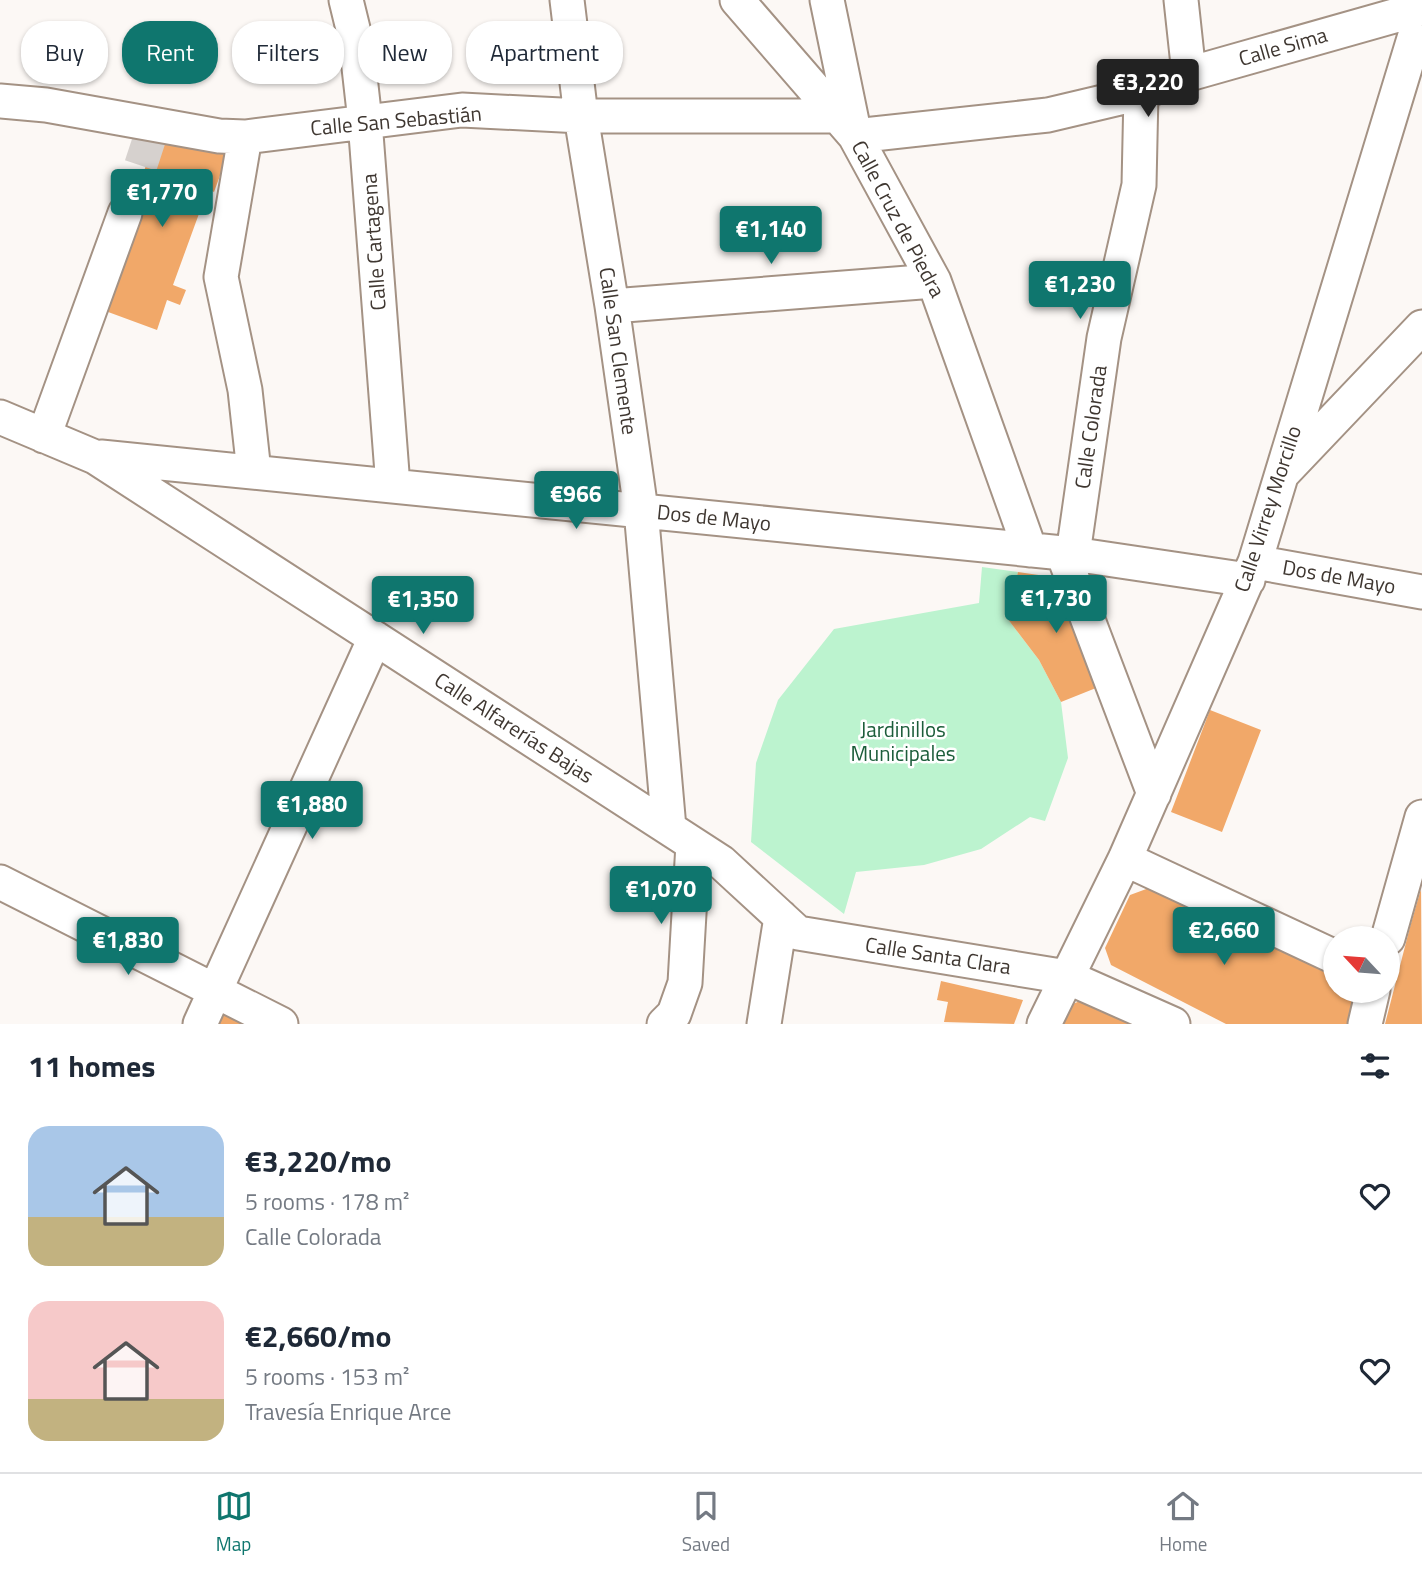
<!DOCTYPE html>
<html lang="en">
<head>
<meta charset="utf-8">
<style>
  body { margin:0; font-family:"Titillium Web",sans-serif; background:#f6f6f7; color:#1f2937; height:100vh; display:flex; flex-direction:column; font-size:26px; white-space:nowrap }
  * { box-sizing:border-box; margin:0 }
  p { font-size:23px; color:#747a83 }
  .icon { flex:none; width:38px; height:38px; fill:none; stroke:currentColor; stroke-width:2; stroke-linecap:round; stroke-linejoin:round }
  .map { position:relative; height:1024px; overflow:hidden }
  .panel { display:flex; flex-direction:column; background:#fff; flex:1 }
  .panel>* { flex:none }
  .guide { position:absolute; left:21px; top:21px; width:700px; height:63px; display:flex; gap:14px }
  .needle { width:46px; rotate:296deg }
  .buttons { position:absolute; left:1323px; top:926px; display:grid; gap:14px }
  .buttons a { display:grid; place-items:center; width:77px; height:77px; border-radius:50%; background:#fff; box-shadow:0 2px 5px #0004; font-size:35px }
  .price { position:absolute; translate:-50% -60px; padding:0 16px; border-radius:7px; background:#0f766e; color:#fff; font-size:23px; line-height:46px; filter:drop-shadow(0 2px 4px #0008) }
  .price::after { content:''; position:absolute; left:50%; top:42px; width:21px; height:16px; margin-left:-10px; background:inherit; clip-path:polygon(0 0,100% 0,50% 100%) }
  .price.on { background:#222; color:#fff }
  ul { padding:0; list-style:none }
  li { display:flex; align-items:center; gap:21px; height:175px; padding:0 28px }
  li span { display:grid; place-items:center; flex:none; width:196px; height:140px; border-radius:21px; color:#555 }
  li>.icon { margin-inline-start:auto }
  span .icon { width:84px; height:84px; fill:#fffc; stroke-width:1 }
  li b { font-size:30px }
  h2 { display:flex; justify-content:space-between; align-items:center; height:84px; padding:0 28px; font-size:30px }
  .tag { padding:0 24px; border-radius:28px; background:#fff; box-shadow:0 2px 5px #0004; font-size:24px; line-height:63px }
  .tag.on { background:#0f766e; color:#fff }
  .tabs { display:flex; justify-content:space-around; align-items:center; height:98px; border-top:2px solid #e0e1e3; background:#fff; font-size:19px; color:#747a83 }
  .tabs a { display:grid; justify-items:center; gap:4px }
  .tabs .on { color:#0f766e }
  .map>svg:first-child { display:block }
</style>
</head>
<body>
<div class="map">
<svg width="1422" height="1024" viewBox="0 0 1422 1024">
  <rect width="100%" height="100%" fill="#fcf8f5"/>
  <path fill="#bcf3cf" d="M982 567 1018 572 1007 618 1039 660 1061 702 1068 758 1045 821 1030 817 981 849 924 865 856 872 844 914 751 842 756 763 778 700 834 629 979 603Z"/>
  <path fill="#f1a869" d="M175 135 228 154 214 192 208 189 173 285 186 290 180 305 167 300 157 330 100 309 141 208 132 205 154 143Z
    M1018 572 1059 578 1111 682 1061 702 1039 660 1007 618Z
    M1210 710 1261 730 1222 832 1171 812Z
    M1149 888 1335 970V990H1363L1354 1024H1226L1111 965 1105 948 1130 895Z
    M1421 889 1422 1024H1385L1410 927Z
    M941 981 1023 1000 1014 1024 944 1022 948 1002 937 1000Z
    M1080 1001 1133 1024H1055L1063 1008Z
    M219 1010 258 1024H214Z"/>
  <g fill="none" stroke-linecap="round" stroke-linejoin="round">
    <path stroke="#d6d1ce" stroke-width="33" stroke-dasharray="33 17" stroke-linecap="butt" d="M125 213 154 125"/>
    <g stroke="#a49284" stroke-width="37">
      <path id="minor" d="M346 0 356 41 365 121 393 486
        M567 0 581 116 612 306 641 510 669 828
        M737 0 855 136 934 281 1030 550
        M827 0 855 136 1048 115 1141 93 1189 74 1422 8
        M1181 0 1189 74
        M0 101 46 105 219 136 245 137 462 110 581 116H838
        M245 137 221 277 245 390 254 472
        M612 306 934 281
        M0 417 95 457 375 638 721 862 798 933 1067 977 1173 1024
        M44 436 125 213
        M101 457 1073 554 1248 580
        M1283 473 1422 327
        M1063 554 1154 794
        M1073 554 1104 338 1139 185 1141 93
        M1255 562 1422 592
        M1125 859 1335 957
        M0 882 281 1024
        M1388 938 1422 817
        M200 1024 375 638
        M664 1024 674 1014 685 983 693 844
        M764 1024 781 917
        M1044 1024 1125 859 1255 562 1422 12
        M1365 1024 1373 990"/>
    </g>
    <use href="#minor" stroke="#fff" stroke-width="33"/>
  </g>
  <g text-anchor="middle" stroke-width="5" stroke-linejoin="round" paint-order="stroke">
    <g font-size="21" fill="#3f3731" stroke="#fff">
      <text transform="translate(1283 47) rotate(-16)" y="7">Calle Sima</text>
      <text transform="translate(396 121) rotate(-5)" y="7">Calle San Sebastián</text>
      <text transform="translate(898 219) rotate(62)" y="7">Calle Cruz de Piedra</text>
      <text transform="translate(374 242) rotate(-94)" y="7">Calle Cartagena</text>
      <text transform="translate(618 351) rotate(82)" y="7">Calle San Clemente</text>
      <text transform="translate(1091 427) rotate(-82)" y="7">Calle Colorada</text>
      <text transform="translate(1268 509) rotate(-72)" y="7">Calle Virrey Morcillo</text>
      <text transform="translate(714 518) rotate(6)" y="7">Dos de Mayo</text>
      <text transform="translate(1339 577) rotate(10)" y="7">Dos de Mayo</text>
      <text transform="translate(514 728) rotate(33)" y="7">Calle Alfarerías Bajas</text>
      <text transform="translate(938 956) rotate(9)" y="7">Calle Santa Clara</text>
    </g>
    <g font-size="21" fill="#1c5d3a" stroke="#fff">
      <text x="903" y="737">Jardinillos<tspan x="903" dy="24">Municipales</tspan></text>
    </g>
  </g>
</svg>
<div class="buttons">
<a><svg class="needle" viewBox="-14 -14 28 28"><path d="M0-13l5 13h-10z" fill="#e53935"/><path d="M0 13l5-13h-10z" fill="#747a83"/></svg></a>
</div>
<b class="price on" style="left:1148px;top:119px">€3,220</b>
<b class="price" style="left:162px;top:229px">€1,770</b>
<b class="price" style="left:771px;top:266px">€1,140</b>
<b class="price" style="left:1080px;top:321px">€1,230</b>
<b class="price" style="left:576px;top:531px">€966</b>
<b class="price" style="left:1056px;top:635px">€1,730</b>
<b class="price" style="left:423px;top:636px">€1,350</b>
<b class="price" style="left:312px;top:841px">€1,880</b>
<b class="price" style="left:661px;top:926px">€1,070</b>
<b class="price" style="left:1224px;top:967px">€2,660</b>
<b class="price" style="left:128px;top:977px">€1,830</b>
<div class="guide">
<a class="tag">Buy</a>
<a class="tag on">Rent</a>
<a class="tag">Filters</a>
<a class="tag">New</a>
<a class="tag">Apartment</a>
</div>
</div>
<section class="panel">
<h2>11 homes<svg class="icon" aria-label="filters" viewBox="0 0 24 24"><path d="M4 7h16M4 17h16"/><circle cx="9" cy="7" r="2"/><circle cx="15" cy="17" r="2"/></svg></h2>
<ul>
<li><span style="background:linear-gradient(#a9c7e8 65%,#c2b280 0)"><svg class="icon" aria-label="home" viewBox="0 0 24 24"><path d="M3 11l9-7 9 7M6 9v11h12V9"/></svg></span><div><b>€3,220/mo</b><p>5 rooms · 178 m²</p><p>Calle Colorada</p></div><svg class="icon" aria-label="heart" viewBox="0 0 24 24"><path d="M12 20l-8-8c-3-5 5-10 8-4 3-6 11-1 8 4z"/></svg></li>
<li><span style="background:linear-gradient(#f6c9c9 70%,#c2b280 0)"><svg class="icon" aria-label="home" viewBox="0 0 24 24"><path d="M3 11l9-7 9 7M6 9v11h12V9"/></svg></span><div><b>€2,660/mo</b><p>5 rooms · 153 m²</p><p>Travesía Enrique Arce</p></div><svg class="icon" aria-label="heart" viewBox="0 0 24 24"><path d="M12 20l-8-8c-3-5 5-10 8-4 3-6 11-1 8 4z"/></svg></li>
</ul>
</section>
<nav class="tabs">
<a class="on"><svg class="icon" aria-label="map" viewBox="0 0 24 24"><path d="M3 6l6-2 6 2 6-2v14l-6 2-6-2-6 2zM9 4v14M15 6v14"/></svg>Map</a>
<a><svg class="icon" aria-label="saved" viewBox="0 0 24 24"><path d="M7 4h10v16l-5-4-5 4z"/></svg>Saved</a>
<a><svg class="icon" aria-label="home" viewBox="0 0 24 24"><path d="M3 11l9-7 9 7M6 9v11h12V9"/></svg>Home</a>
</nav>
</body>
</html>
